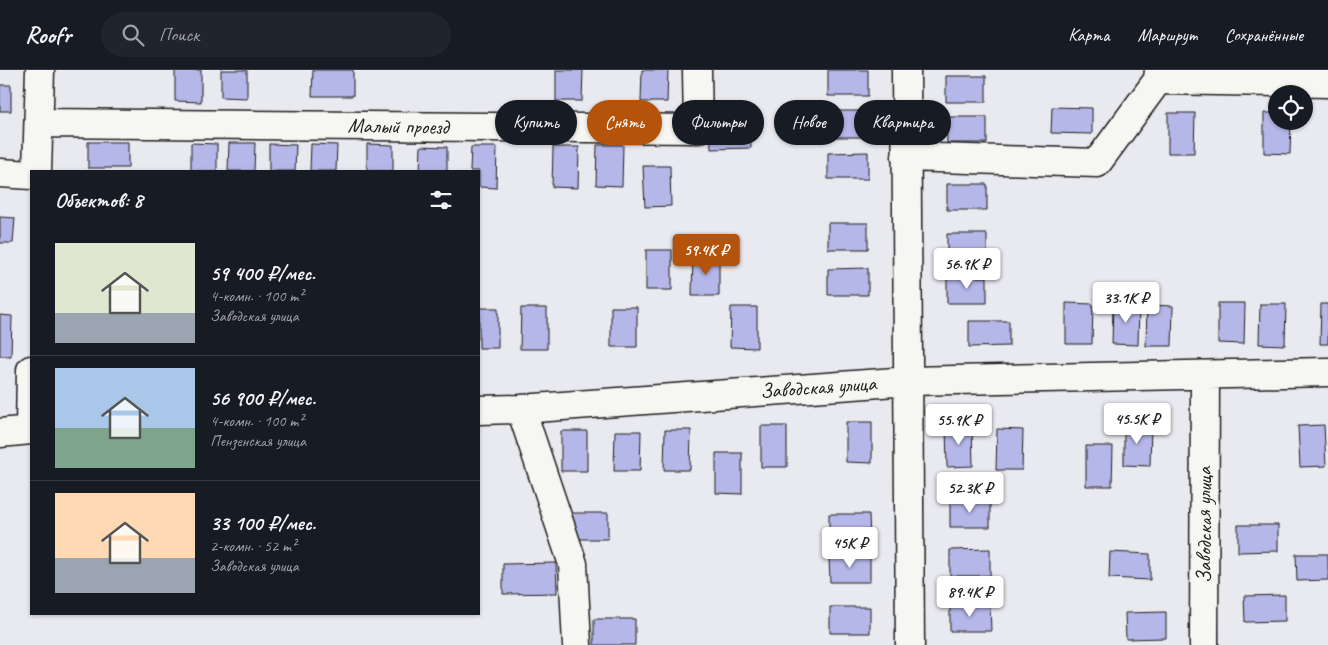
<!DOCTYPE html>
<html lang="ru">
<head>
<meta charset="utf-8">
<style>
  body { margin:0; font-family:Caveat,sans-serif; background:#20242c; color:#f1f3f6; height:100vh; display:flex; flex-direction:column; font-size:19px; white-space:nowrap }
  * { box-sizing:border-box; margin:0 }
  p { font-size:16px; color:#9ea1a6 }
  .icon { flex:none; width:28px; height:28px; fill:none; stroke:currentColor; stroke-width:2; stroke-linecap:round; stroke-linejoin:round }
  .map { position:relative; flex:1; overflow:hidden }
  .details { position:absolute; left:30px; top:100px; width:450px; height:445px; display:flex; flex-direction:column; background:#171b24; border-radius:0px; box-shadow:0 1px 4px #0004 }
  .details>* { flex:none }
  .hud { position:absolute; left:495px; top:30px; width:475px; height:45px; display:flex; gap:10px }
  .controls { position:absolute; left:1268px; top:15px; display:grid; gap:10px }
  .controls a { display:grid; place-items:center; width:45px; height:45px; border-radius:50%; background:#171b24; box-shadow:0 1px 4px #0004; font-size:25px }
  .price { position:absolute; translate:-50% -42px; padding:0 11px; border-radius:5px; background:#fff; color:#222; font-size:16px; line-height:32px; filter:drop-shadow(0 1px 2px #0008) }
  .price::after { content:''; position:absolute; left:50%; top:30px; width:15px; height:11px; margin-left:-8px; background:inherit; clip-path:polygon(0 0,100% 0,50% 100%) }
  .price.active { background:#b45309; color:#fff }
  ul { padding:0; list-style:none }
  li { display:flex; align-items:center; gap:15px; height:125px; padding:0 25px }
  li+li { border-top:1px solid #363941 }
  li span { display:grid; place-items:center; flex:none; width:140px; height:100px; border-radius:0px; color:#555 }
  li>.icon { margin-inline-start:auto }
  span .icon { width:60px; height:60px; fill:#fffc; stroke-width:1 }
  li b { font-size:21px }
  h2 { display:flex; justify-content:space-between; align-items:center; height:60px; padding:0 25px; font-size:21px }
  .pill { padding:0 18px; border-radius:22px; background:#171b24; box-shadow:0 1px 4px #0004; font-size:18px; line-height:45px }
  .pill.active { background:#b45309; color:#fff }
  header { display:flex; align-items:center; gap:30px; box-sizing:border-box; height:70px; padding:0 25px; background:#171b24; border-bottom:1px solid #363941 }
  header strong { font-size:24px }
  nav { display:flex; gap:28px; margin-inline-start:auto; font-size:18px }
  .search { width:350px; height:45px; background:#20242c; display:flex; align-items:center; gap:12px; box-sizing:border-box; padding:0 18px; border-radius:28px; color:#9ea1a6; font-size:19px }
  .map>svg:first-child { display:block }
</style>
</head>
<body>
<header>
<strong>Roofr</strong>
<div class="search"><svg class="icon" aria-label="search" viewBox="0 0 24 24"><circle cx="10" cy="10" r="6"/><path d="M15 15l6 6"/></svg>Поиск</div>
<nav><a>Карта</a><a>Маршрут</a><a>Сохранённые</a></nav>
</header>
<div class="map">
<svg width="1328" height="575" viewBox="0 0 1328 575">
  <rect width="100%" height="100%" fill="#e9e9f0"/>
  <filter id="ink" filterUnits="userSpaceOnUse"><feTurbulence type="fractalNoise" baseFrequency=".02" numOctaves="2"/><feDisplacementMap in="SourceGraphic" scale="10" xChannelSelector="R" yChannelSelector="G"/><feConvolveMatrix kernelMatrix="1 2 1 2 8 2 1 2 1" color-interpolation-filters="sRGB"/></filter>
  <g filter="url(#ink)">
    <path fill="#b6b7e9" stroke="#1c1c1c" d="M175 0H201V32L175 31Z
      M221 0H247V28L221 27Z
      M313 0H353V26H312Z
      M556 0H583L582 31H556Z
      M642 0H668L667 32H641Z
      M828 0H868V26H828Z
      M946 6H986V32H946Z
      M0 15H11V41H0Z
      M1052 37 1092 38V64L1051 63Z
      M828 41H868V67H828Z
      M1168 43H1195L1194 83H1168Z
      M1264 43H1276V51H1291L1290 84 1264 83Z
      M946 47H987V73H947Z
      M750 52 751 78 711 79 710 53Z
      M88 72H128V98H88Z
      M191 73 217 74V101H191Z
      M229 73H255L254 101H228Z
      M269 74 296 75 295 101H269Z
      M311 74 337 75 336 101H310Z
      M367 74 393 75V101H367Z
      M597 75H623L622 116 596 115Z
      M421 76 447 77V101H420Z
      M471 77H497L496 118 479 117V101H470Z
      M553 77H579L578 118 552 117Z
      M868 82V109H828V83Z
      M643 96H670L671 136 645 137Z
      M947 114H987V140H947Z
      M0 147 15 148 13 173H0Z
      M828 153H868V179H828Z
      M947 164H987V190H947Z
      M646 180H672V220H646Z
      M693 185H719V226H692Z
      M868 198V225H828V199Z
      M947 207H987V233H947Z
      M1066 233 1093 234 1092 274H1066Z
      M1218 233H1245L1244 274 1218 273Z
      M1113 234 1139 235 1138 275 1112 274Z
      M1260 234H1286L1285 275 1259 274Z
      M1321 234H1328V274H1320Z
      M1147 235 1173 236 1172 276H1146Z
      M611 237H637V277H611Z
      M731 237H757V278L730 277Z
      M479 238H498V278H479Z
      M521 238H547V279H520Z
      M0 245 12 246 11 286H0Z
      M969 251H1009V276L969 277Z
      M846 352H872V393L846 392Z
      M1124 355H1151L1150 396 1124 395Z
      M1324 355 1326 396 1300 397 1298 356Z
      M761 356H787V397H761Z
      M972 356 973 396 947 397 946 357Z
      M997 359 1023 360 1022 400H996Z
      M665 360H691L690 400H664Z
      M561 361H587V401H561Z
      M615 361H641L640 401H614Z
      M1086 376H1113L1112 416H1086Z
      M716 383H742V424L716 423Z
      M950 431H990V457H950Z
      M567 443H608V469H567Z
      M829 444H869L870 470H829Z
      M1238 455H1278V481L1238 482Z
      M990 479V506H950V480Z
      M1110 482 1150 484V510L1109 508Z
      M1296 484H1328V510L1297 511Z
      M829 486H870V512H830Z
      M556 493 557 523 503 524V494Z
      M1285 525V551L1245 552 1244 526Z
      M950 535H990L991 561H950Z
      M830 537H870V563H830Z
      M1166 542V568L1126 569 1125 543Z
      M594 549H635V575H594Z"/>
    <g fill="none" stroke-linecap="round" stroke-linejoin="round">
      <g stroke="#1c1c1c" stroke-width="31">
        <path id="minor" d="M906 0 910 575
          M1158 10 1328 13
          M39 53 698 59 697 0
          M906 87 1097 93 1158 10 1159 0
          M37 101 40 0
          M0 103 31 105
          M521 339 573 494 577 575
          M479 340 521 339 909 311 1328 302
          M30 360 31 300
          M0 363 31 360
          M1204 575 1205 305"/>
      </g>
      <use href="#minor" stroke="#f6f6f2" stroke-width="28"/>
    </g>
  </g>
  <g text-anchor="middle" stroke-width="4" stroke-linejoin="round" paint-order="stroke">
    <g font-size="21" fill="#1c1c1c" stroke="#f6f6f2">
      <text transform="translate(398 56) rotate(1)" y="7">Малый проезд</text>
      <text transform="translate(818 317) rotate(-4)" y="7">Заводская улица</text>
      <text transform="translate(1204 455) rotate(-90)" y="7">Заводская улица</text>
    </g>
  </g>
</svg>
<div class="controls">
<a><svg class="icon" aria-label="locate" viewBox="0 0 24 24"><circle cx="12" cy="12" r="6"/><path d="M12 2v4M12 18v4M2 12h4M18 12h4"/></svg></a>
</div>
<b class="price active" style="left:706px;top:206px">59.4K ₽</b>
<b class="price" style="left:967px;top:220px">56.9K ₽</b>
<b class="price" style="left:1126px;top:254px">33.1K ₽</b>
<b class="price" style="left:1137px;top:375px">45.5K ₽</b>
<b class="price" style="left:959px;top:376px">55.9K ₽</b>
<b class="price" style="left:970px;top:444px">52.3K ₽</b>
<b class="price" style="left:850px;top:499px">45K ₽</b>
<b class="price" style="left:970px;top:548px">89.4K ₽</b>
<div class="hud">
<a class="pill">Купить</a>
<a class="pill active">Снять</a>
<a class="pill">Фильтры</a>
<a class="pill">Новое</a>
<a class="pill">Квартира</a>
</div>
<section class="details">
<h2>Объектов: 8<svg class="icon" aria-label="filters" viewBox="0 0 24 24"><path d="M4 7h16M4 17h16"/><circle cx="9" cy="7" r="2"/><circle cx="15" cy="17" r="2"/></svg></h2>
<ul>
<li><span style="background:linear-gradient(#dfe7d0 70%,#9aa5b1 0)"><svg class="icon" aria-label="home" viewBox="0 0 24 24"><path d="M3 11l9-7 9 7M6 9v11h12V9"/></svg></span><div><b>59 400 ₽/мес.</b><p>4-комн. · 100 m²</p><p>Заводская улица</p></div></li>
<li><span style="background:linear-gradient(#a9c7e8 60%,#7fa58c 0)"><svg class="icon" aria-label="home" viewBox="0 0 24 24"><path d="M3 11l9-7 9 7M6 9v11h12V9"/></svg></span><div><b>56 900 ₽/мес.</b><p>4-комн. · 100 m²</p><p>Пензенская улица</p></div></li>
<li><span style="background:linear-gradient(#ffd9b3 65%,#9aa5b1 0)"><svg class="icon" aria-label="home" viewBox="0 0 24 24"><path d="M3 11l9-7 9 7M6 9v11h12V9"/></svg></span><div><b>33 100 ₽/мес.</b><p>2-комн. · 52 m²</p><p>Заводская улица</p></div></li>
</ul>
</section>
</div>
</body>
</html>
